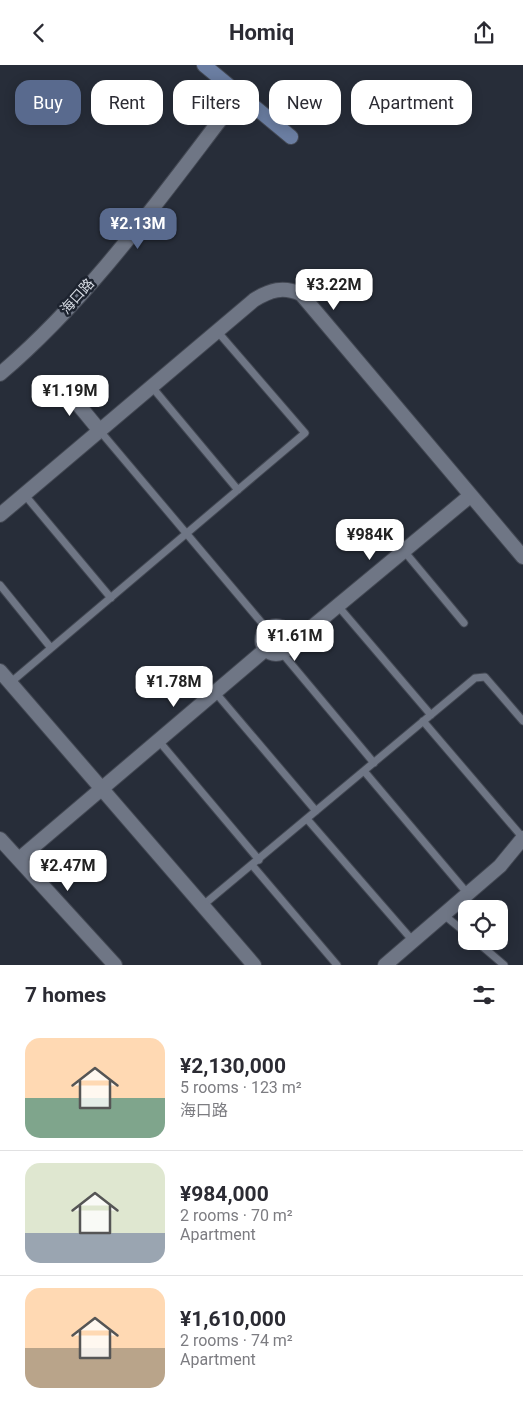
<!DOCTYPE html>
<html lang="en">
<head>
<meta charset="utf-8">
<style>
  body { margin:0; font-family:Roboto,"Noto Sans SC",sans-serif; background:#f2f2f3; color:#2b2b33; height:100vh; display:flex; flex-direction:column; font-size:19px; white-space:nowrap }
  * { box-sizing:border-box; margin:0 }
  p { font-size:16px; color:#7c7c81 }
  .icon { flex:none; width:28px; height:28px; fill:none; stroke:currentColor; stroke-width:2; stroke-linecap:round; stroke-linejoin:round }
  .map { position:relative; height:900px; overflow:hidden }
  .drawer { display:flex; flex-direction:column; background:#fff; flex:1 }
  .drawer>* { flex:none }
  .banner { position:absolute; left:15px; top:15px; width:494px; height:45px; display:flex; gap:10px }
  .tools { position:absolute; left:458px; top:835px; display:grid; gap:10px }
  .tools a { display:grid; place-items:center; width:50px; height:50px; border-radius:10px; background:#fff; box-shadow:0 2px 12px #0003; font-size:25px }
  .price { position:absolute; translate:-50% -42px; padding:0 11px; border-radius:10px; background:#fff; color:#222; font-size:16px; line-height:32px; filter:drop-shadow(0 1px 2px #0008) }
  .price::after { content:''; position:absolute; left:50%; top:30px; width:15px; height:11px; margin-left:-8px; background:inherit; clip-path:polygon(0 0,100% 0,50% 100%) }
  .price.selected { background:#596a8e; color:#fff }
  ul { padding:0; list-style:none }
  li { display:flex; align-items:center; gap:15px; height:125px; padding:0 25px }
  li+li { border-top:1px solid #e1e1e2 }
  li span { display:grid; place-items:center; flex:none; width:140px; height:100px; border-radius:15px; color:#555 }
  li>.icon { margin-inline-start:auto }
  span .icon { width:60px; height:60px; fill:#fffc; stroke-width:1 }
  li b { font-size:21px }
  h2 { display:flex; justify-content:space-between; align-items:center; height:60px; padding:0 25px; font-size:21px }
  .tag { padding:0 18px; border-radius:15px; background:#fff; box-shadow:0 2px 12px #0003; font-size:18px; line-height:45px }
  .tag.selected { background:#596a8e; color:#fff }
  header { display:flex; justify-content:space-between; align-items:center; height:65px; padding:0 25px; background:#fff; font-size:22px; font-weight:700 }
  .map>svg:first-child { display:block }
</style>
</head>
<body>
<header><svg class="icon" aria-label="back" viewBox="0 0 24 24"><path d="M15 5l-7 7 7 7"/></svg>Homiq<svg class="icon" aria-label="share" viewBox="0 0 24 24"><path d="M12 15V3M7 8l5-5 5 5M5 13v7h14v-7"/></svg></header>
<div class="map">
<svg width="523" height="900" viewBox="0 0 523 900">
  <rect width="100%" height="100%" fill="#272d39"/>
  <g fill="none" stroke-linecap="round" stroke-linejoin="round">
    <g stroke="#434853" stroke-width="9">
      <path id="service" d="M152 322 238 425
        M100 366 267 564
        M24 429 111 533
        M404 486 464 558
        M0 520 51 583
        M338 541 431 650
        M282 588 374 698
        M10 618 305 368 217 266
        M215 627 316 746
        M423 656 523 773
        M158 675 259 795
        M364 706 468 829
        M307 754 413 876
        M252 800 337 900
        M202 841 475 613 485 612 523 656
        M444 850 466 868
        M476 876 504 900"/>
    </g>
    <g stroke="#434853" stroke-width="16">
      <path id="minor" d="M63 321 100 366
        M0 450 254 235C270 225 283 221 301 229L523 492
        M262 575a14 14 0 1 1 28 0a14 14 0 1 1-28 0Z
        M288 582 470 431
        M0 606 254 900
        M19 794 266 584
        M385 900 500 801 523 773"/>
    </g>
    <g stroke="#434853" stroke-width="16">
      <path id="tertiary" d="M0 309C94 229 165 126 240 29
        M0 774 115 900"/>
    </g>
    <g stroke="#434853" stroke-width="16">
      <path id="secondary" d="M204 0 291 72"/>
    </g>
    <use href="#service" stroke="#6f7685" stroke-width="7"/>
    <use href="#minor" stroke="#6f7685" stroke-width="14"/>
    <use href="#tertiary" stroke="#6f7685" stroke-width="14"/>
    <use href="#secondary" stroke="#6b7ea2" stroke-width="14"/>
  </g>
  <g text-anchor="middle" stroke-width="5" stroke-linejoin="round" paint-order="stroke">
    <g font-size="14" fill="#d6dbe3" stroke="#1d232f">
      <text transform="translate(77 231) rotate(-48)" y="5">海口路</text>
    </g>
  </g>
</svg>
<div class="tools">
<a><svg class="icon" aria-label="locate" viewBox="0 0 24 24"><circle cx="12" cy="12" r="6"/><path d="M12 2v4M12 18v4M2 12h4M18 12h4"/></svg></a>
</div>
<b class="price selected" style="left:138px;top:185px">¥2.13M</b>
<b class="price" style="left:334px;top:246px">¥3.22M</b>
<b class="price" style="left:70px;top:352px">¥1.19M</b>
<b class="price" style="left:370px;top:496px">¥984K</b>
<b class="price" style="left:295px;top:597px">¥1.61M</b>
<b class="price" style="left:174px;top:643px">¥1.78M</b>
<b class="price" style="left:68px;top:827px">¥2.47M</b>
<div class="banner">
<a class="tag selected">Buy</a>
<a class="tag">Rent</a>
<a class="tag">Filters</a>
<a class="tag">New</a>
<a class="tag">Apartment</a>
</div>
</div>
<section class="drawer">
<h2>7 homes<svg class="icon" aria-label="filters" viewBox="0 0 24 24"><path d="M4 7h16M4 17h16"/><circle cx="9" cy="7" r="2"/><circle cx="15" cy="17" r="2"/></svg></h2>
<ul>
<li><span style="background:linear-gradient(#ffd9b3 60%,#7fa58c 0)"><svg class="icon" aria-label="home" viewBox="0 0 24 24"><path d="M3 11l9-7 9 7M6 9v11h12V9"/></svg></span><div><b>¥2,130,000</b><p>5 rooms · 123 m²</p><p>海口路</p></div></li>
<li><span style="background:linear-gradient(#dfe7d0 70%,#9aa5b1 0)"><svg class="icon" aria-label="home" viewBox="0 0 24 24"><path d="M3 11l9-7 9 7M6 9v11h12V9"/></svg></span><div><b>¥984,000</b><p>2 rooms · 70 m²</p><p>Apartment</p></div></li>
<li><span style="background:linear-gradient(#ffd9b3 60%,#b9a48a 0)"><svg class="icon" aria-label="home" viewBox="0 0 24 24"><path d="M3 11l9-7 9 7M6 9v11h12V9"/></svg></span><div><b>¥1,610,000</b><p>2 rooms · 74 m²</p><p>Apartment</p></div></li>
</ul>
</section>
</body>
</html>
